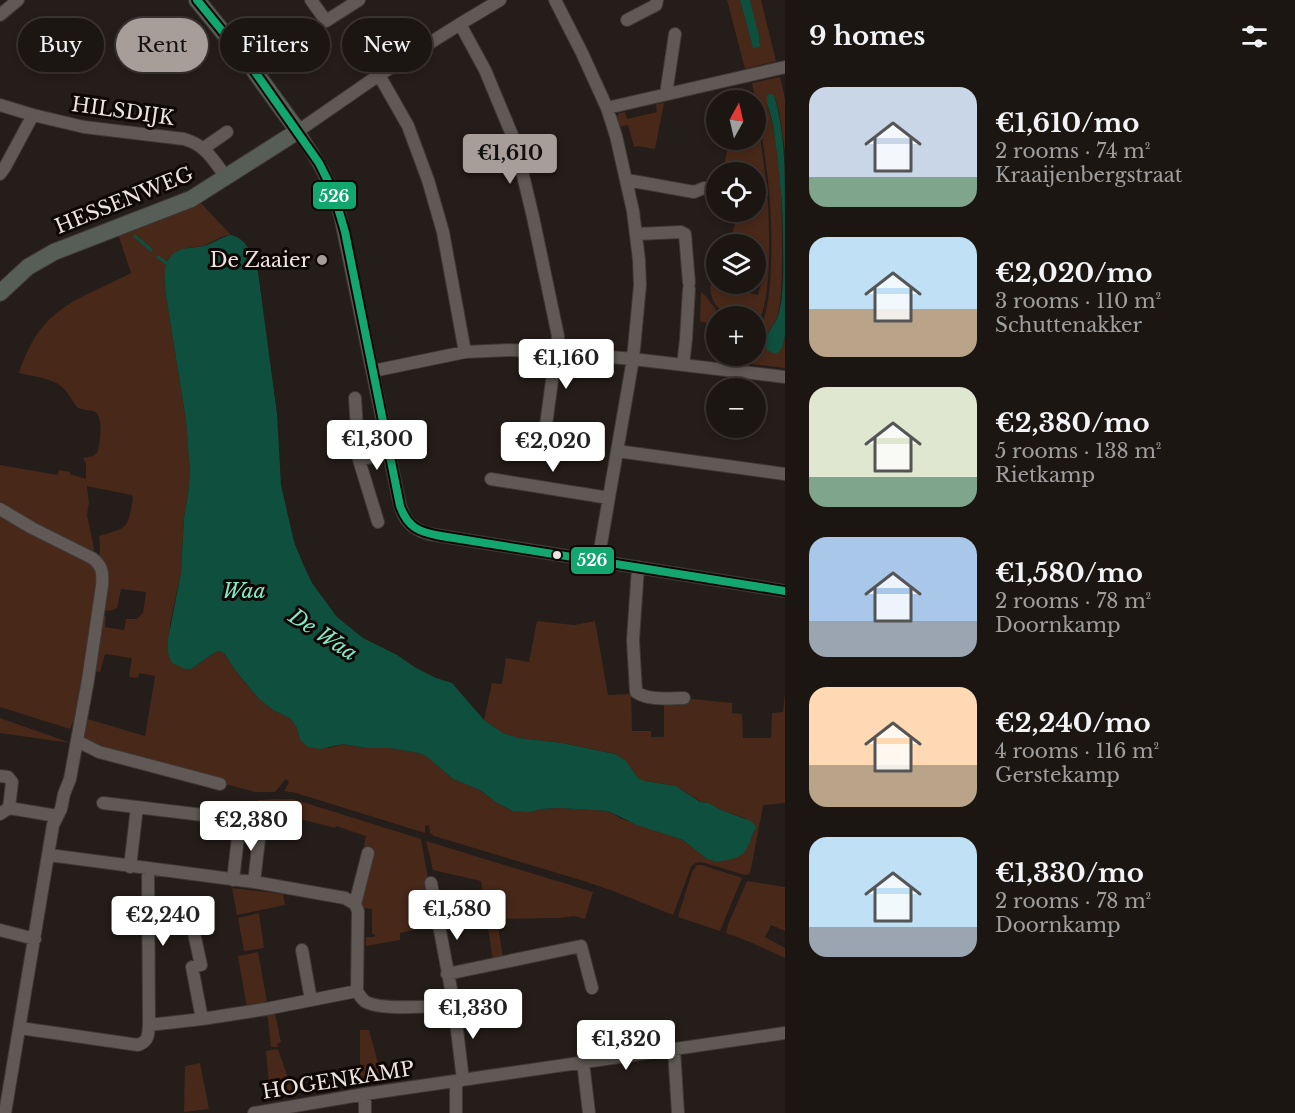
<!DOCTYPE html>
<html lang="en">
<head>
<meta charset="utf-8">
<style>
  body { margin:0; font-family:"Libre Baskerville",serif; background:#251f1c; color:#f1f3f6; height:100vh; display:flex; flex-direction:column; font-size:22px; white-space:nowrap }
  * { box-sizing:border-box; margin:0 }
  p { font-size:20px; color:#a09fa0 }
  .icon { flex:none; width:33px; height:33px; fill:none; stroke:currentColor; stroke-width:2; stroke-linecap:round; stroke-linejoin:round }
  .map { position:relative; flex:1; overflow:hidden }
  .drawer { display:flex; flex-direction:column; background:#1c1613; width:510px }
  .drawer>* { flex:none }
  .banner { position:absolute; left:18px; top:18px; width:570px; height:54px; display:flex; gap:12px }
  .needle { width:39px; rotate:8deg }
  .tools { position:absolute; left:706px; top:90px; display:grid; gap:12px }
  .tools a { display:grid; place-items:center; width:60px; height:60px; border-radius:50%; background:#1c1613; box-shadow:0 3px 9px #0003,0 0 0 2px #3a3533; font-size:30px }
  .price { position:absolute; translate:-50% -51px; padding:0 14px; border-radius:6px; background:#fff; color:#222; font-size:20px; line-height:39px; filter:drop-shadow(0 2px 3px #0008) }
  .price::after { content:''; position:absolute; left:50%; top:36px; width:18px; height:14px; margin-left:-9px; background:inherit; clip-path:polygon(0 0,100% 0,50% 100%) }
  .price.selected { background:#a89e99; color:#111 }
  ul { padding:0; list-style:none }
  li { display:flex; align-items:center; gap:18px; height:150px; padding:0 24px }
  li span { display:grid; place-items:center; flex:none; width:168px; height:120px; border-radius:18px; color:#555 }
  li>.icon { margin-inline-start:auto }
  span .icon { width:72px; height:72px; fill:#fffc; stroke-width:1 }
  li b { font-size:26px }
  h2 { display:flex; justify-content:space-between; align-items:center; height:72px; padding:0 24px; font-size:26px }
  .chip { padding:0 21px; border-radius:27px; background:#1c1613; box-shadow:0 3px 9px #0003,0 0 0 2px #3a3533; font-size:21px; line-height:54px }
  .chip.selected { background:#a89e99; color:#111 }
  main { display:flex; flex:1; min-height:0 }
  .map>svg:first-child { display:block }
</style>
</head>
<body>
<main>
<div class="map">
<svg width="785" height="1113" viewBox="0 0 785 1113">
  <rect width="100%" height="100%" fill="#251d19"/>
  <path fill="#472819" d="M727 0H740L753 47 760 43 750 0H761L776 61 745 69Z
    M780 77 785 99V151L779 111 774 95 767 104C781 148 783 212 782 259 782 277 782 296 778 314 776 322 769 330 766 338L784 343 785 334V368L751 364 753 356H756C756 339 762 326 766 311 768 302 769 293 770 284 775 212 766 152 752 83Z
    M664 103 655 149 637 146 634 147 628 125 619 127 617 117 619 113 625 112 627 119 657 112 656 104Z
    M756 135 760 136 768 196 756 194V172H723L729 140H756Z
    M756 197 768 199C769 233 773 296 757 326H756V316C749 316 742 317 735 316 720 315 708 299 711 284L758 295 764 273 756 270V244H730L738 212H756Z
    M198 200 231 235 224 236 203 246 188 248 169 258C163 271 164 282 166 296L186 420 190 472 188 494 184 518 181 573 170 624 168 653 191 669 214 653 219 651 224 653 235 670 259 699 273 710 291 719 297 728 300 740 329 748 343 744 366 748H389L419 753 426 756 453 779 480 790 497 803 513 811 559 808 608 811 622 819 683 840 707 859 750 842 753 833 757 827 744 818 721 810 709 803 701 802 676 786 645 781 638 778 631 768 615 754 562 743 519 738 503 733 484 720 492 683 502 684 506 658 529 662 537 621 574 625 595 621 608 695 631 694 632 731H651V737H664V703L667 700 694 699 732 703V713L742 714 743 738H771L772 713 783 712 785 693V803L765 805 763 806 751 869 749 874 745 875 701 862 695 863 691 867 673 915 613 891 584 881 434 836 430 833 429 825 425 826V833L296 793 284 791 289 782 286 779 275 792H255L113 753 82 740 84 718 145 736 155 676 139 673 138 678 129 677 132 658 105 654 100 672 94 671 100 615 106 616 105 627 124 630 126 619H137L143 613 146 592 121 589 117 608 109 611 103 610 99 559 100 549 99 536C129 527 127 530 133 499L132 495 87 486 89 502 87 515 94 548 93 556 0 507V465L58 475 59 470 70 472V474L86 479V463L83 458 93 456 97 453C100 444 104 417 95 412 90 409 82 411 77 407 72 401 69 393 63 388 51 377 34 377 19 373 41 306 75 302 131 273L118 234Z
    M701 292C710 299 713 310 724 316H717V326L700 321Z
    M0 513 90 560 99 570 78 709 70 729 0 707Z
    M0 718 71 743 0 733Z
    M274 799H293L421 839 436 924 433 925V926L400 933V940L366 946V937H375V935L372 934V909L363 908 361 902 363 851 366 836 336 826 335 828 267 810 261 809 259 818 256 817 258 800Z
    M426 841 593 892 585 919 574 916 559 918 497 919 503 958 493 961 481 881 433 870Z
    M697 865H702L742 878 720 931 678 917 692 872Z
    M747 881 785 887V931L771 925 765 937 785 948V958L750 942 726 933 729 922Z
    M232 888 283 894 285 905 237 915Z
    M259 913 264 948 244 951 238 918Z
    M258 952 268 1007 247 1008 238 956Z
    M274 1009 281 1042 277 1044 278 1047H271L267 1011Z
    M360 1030H369L382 1078 360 1082Z
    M278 1049 293 1092 270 1097 266 1051Z
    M200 1063 209 1109 184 1112 185 1066Z"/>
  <path fill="#0e4f3d" d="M740 0H750L759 36 760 47 753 48Z
    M768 94 774 95C785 131 785 171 785 209 785 251 785 292 785 334 784 342 783 351 775 354L767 350C762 336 774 327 778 316 785 293 783 261 783 237 783 209 780 181 777 153 775 141 774 128 771 116 769 108 765 102 768 94Z
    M231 235C248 239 253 257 258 272L277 414 281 485 294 542 304 566 312 583 337 617 363 638 397 655 416 668 436 678 452 683 484 720 503 733 519 738 562 743 615 754 626 761 638 778 645 781 676 786 700 802 709 803 721 810 751 821 757 827 753 833 750 842 744 853 736 858 717 862 707 859 683 840 637 825 608 811 559 808 542 809 529 812 513 811 497 803 480 790 453 779 426 756 419 753 389 748H366L343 744 320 749 308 747 300 740 297 728 291 719 273 710 259 699 235 670 224 653 219 651 214 653 191 669H185L172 663 168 653V639L181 573 184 518 188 494 190 472 186 420 166 296C164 279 161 257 180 250 188 247 196 248 204 246 214 243 221 237 231 235Z"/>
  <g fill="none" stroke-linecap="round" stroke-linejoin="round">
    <path stroke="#0e4f3d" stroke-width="3" d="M135 236 151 250
      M158 257 169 265"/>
    <g stroke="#3f3835" stroke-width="14">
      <path id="minor" d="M311 0 326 21 359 0
        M500 0 460 24 379 75 298 131C318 161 330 180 340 215L399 501C403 519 411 529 429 534L785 591
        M555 0 582 53 607 108 616 136 633 211 639 260 640 285 633 359 598 561
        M0 15 18 0
        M627 20 656 5 657 0
        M460 24 485 70 515 142 533 217 558 336 546 425
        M379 75 408 126 428 180 443 232 465 352
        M666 94 675 34
        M0 105 33 115 84 127 184 139C206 145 213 160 226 177
        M607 108 785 67
        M204 148 227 132
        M0 174 5 167 33 115
        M627 180 694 192 704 188 717 190
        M637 234 681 232 685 234 689 283
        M683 365 686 339 689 289
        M373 371 465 352 509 350 556 352 633 359 785 377
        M355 398 359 460 378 522
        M617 451 785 474
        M359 460 389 453
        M491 479 609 498
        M0 509 32 528 92 558C103 566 103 574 102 586L88 680 70 779 64 794 61 809 53 825 5 1113
        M638 567 633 640 636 692C649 701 669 698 684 698
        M77 741 99 752 220 784
        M0 776 8 777 12 782 9 808 0 814
        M103 803 261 822 254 882
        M9 808 57 816
        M49 855 254 882 345 898 355 904 358 911 357 991
        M130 867 137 807
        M233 880 240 820
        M431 883 454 1005 463 1080
        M355 904 368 853
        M0 930 35 939
        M194 933 201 965 192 967 202 1019
        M302 950 311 1000
        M447 974 581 946 592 988
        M149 1025 202 1019 266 1009 357 991C360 996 362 1000 366 1002 383 1011 434 1006 454 1005
        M20 1028 138 1045C149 1041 148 1035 149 1025L148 869
        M674 1049 678 1113
        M583 1062 589 1113
        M456 1081V1113
        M365 1094V1113
        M254 1113 365 1094 785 1033"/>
    </g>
    <g stroke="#3f3835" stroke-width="18">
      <path id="major" d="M0 293 28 267 54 252 191 199 298 131 253 69 197 0"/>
    </g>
    <use href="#minor" stroke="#605955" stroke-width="12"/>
    <use href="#major" stroke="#575e58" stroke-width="16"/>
    <g stroke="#0e0705" stroke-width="12">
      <path id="bus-1" d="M197 0 253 69 319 163 333 191 345 232 400 506C408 528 419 532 441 536L785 591"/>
    </g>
    <use href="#bus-1" stroke="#13a66f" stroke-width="8"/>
  </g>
  <circle fill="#a89e99" stroke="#0e0705" stroke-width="2" cx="322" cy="260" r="6"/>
  <circle fill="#efe3de" stroke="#0e0705" stroke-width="2" cx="557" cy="555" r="5"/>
  <g text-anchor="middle" stroke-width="6" stroke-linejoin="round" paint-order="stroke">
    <g font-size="20" fill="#efe3de" stroke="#0e0705">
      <text transform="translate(123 111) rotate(8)" y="7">HILSDIJK</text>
      <text transform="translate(124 200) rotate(-22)" y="7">HESSENWEG</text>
      <text transform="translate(338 1080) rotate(-9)" y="7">HOGENKAMP</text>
    </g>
    <g font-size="20" fill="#efe3de" stroke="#0e0705" text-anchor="end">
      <text x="310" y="267">De Zaaier</text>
    </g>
    <g font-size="21" font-style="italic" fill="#86e7c7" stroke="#0e0705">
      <text x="244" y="598">Waa</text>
      <text transform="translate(323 635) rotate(33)" y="7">De Waa</text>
    </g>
  </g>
  <g stroke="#0e0705" stroke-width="2">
    <rect x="312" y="181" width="45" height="29" rx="6" fill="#13a66f"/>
    <rect x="570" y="546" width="45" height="29" rx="6" fill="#13a66f"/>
  </g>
  <g font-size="16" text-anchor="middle" font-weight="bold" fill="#fff">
    <text x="334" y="202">526</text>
    <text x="592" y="566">526</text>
  </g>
</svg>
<div class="tools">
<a><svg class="needle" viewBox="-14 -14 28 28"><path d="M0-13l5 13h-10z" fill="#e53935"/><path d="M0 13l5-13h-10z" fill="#a09fa0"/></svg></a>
<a><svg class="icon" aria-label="locate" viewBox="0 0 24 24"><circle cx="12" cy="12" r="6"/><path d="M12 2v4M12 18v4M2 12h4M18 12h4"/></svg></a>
<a><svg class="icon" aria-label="layers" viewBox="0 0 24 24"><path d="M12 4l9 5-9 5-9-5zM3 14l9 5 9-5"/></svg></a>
<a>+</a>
<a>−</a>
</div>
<b class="price selected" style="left:510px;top:185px">€1,610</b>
<b class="price" style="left:566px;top:390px">€1,160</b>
<b class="price" style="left:377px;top:471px">€1,300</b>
<b class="price" style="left:553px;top:473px">€2,020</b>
<b class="price" style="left:251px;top:852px">€2,380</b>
<b class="price" style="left:457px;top:941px">€1,580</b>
<b class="price" style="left:163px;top:947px">€2,240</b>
<b class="price" style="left:473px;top:1040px">€1,330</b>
<b class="price" style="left:626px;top:1071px">€1,320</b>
<div class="banner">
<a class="chip">Buy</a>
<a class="chip selected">Rent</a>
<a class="chip">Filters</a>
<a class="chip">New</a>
</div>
</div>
<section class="drawer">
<h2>9 homes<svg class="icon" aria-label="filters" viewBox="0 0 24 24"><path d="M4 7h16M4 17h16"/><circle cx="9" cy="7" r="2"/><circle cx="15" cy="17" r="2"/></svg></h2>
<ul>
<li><span style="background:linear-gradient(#c9d6e8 75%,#7fa58c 0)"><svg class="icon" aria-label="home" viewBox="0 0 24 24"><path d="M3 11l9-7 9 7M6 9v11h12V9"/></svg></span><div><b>€1,610/mo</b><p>2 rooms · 74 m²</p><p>Kraaijenbergstraat</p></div></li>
<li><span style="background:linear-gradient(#bfe0f5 60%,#b9a48a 0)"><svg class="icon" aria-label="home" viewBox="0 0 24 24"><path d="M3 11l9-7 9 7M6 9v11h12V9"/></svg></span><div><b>€2,020/mo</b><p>3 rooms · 110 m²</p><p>Schuttenakker</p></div></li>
<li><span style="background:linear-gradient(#dfe7d0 75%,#7fa58c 0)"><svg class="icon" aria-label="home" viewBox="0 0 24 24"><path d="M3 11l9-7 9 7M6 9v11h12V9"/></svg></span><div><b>€2,380/mo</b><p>5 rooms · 138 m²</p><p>Rietkamp</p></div></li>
<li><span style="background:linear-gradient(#a9c7e8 70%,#9aa5b1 0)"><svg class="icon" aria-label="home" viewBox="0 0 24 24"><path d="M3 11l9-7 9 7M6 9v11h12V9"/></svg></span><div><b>€1,580/mo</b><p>2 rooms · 78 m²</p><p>Doornkamp</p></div></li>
<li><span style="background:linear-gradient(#ffd9b3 65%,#b9a48a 0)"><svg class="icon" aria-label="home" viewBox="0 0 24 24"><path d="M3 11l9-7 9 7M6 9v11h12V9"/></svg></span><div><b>€2,240/mo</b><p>4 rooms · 116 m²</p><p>Gerstekamp</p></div></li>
<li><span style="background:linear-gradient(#bfe0f5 75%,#9aa5b1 0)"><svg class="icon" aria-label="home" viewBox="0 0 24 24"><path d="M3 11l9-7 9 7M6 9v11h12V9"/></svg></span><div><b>€1,330/mo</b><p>2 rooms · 78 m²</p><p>Doornkamp</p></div></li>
</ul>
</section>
</main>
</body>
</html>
